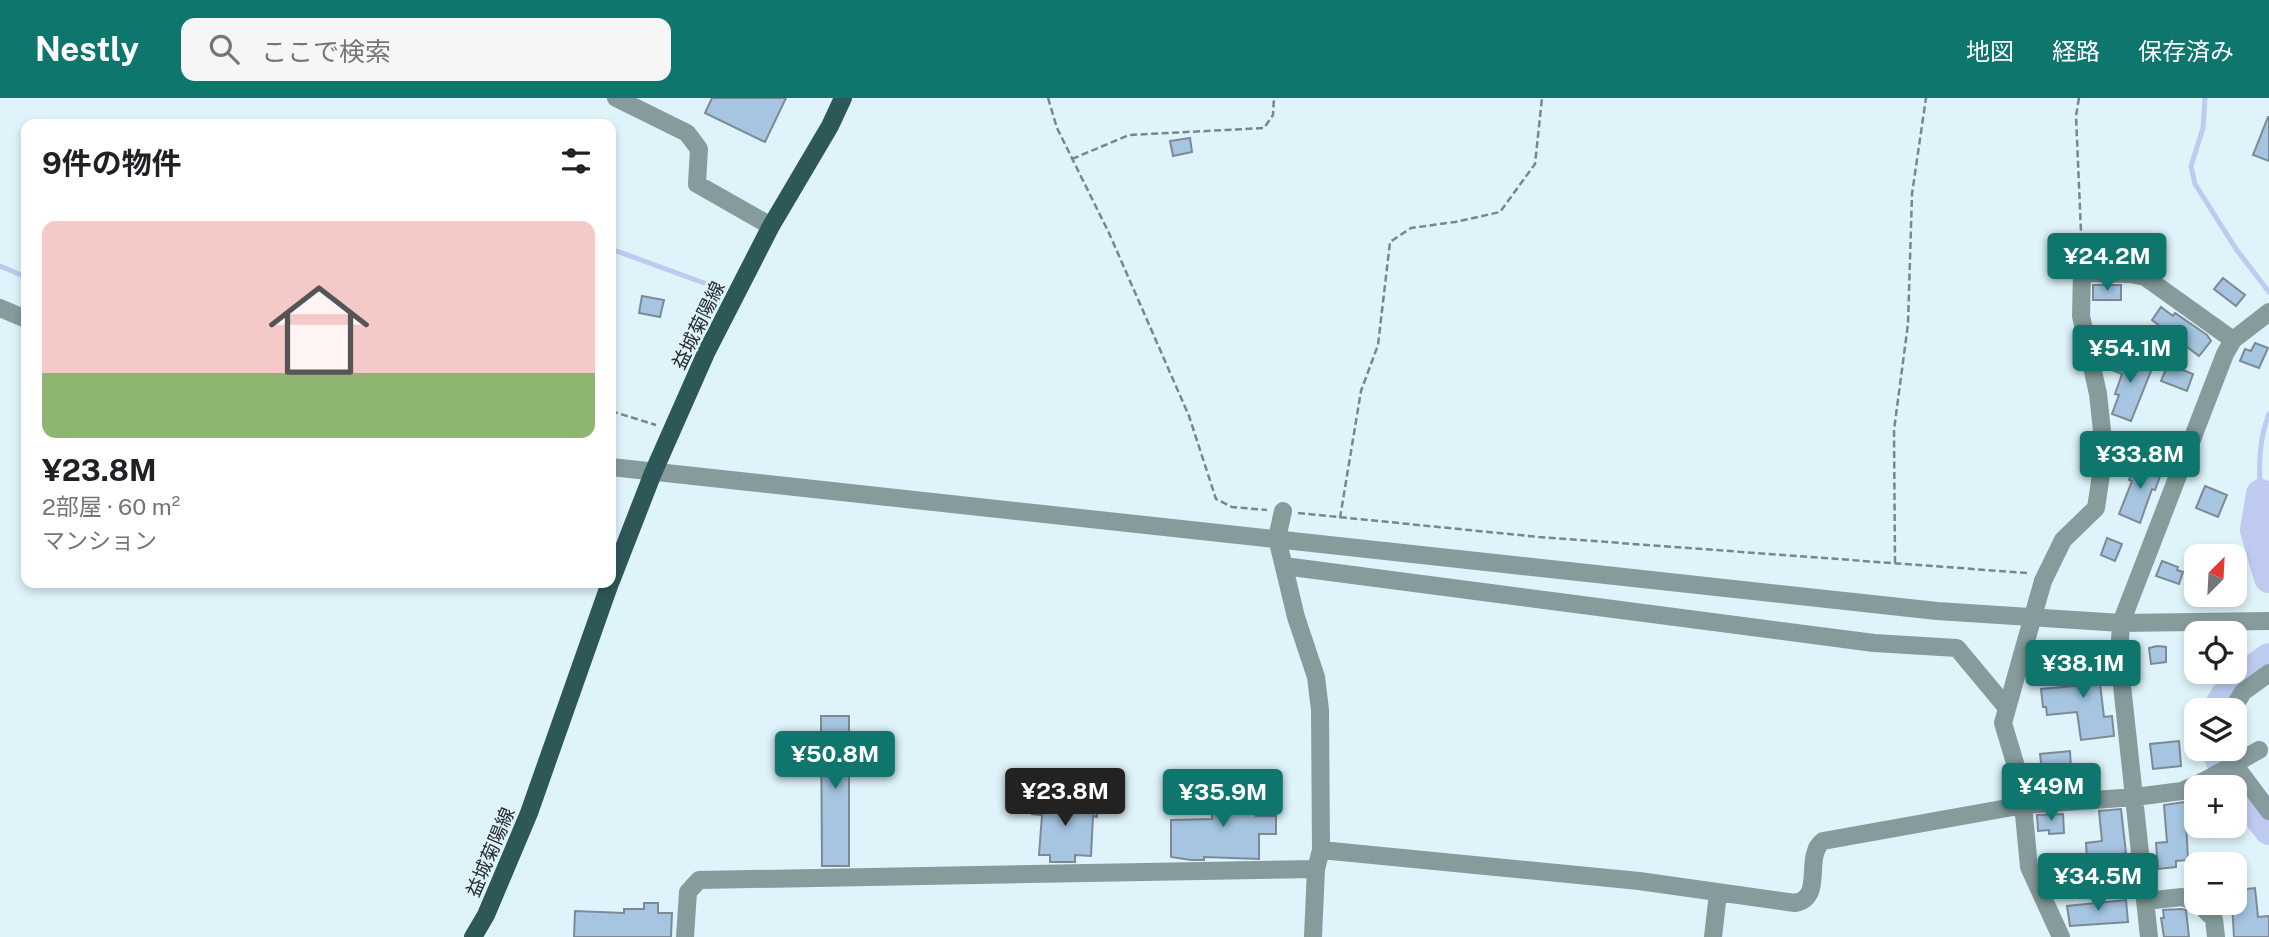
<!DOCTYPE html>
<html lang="ja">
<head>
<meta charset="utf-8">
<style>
  body { margin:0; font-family:"Public Sans","Noto Sans JP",sans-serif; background:#f6f6f6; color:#202124; height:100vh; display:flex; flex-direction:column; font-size:26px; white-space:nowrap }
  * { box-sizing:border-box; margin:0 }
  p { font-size:23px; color:#757577 }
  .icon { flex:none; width:38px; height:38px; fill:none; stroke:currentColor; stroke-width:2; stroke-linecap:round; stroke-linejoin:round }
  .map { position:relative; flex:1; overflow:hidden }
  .sheet { position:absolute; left:21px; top:21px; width:595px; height:469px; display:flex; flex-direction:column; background:#fff; border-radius:14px; box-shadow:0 4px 10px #0003 }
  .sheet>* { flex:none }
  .needle { width:46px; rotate:24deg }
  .tools { position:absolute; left:2184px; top:446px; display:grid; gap:14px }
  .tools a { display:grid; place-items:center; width:63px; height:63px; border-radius:14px; background:#fff; box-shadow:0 4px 10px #0003; font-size:35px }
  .price { position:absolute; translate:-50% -60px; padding:0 16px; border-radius:7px; background:#0f766e; color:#fff; font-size:23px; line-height:46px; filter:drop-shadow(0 2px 4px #0008) }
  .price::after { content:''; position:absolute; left:50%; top:42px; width:21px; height:16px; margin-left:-10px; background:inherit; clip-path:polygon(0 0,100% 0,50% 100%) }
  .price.selected { background:#222; color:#fff }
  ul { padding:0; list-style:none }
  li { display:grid; align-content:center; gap:14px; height:371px; padding:0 21px }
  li+li { border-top:2px solid #e0e0e0 }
  li span { display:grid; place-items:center; height:217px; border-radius:14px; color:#555 }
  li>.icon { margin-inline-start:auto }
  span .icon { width:126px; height:126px; fill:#fffc; stroke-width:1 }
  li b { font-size:30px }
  h2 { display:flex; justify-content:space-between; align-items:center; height:84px; padding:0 21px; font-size:30px }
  header { display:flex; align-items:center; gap:42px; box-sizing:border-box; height:98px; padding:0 35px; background:#0f766e; color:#fff }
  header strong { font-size:33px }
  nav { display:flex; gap:38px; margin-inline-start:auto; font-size:24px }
  .search { width:490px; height:63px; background:#f6f6f6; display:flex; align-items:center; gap:18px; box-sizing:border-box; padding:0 24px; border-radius:14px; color:#757577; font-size:26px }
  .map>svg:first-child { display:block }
</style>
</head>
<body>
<header>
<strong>Nestly</strong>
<div class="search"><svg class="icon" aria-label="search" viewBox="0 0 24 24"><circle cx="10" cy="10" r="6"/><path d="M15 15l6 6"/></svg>ここで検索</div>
<nav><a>地図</a><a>経路</a><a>保存済み</a></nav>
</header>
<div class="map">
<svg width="2269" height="839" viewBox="0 0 2269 839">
  <rect width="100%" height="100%" fill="#def3fa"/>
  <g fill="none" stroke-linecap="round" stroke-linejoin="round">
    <path stroke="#becaef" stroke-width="5" d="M2205 0 2203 30 2191 68 2195 86 2236 151 2269 194
      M611 151 704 185
      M0 168 26 179
      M2269 316C2259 341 2258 369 2261 396L2269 391"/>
    <path stroke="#becaef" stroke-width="30" d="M2261 396 2255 432 2269 480
      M2218 612C2227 587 2248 575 2269 560
      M2215 651 2231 684 2269 732"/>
  </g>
  <path fill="#a5c5e1" stroke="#7d8a96" stroke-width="2" d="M712 0H786L765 44 705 15Z
    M2268 19H2269V63L2253 57Z
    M1190 40 1192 54 1173 58 1170 43Z
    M2223 180 2245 197 2236 208 2214 191Z
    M2093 187H2121V202H2093Z
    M642 198 664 202 660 219 639 215Z
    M2161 209 2173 218 2175 215 2207 237 2211 243 2199 258 2152 222Z
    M2255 245 2268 250 2259 270 2240 263 2245 251 2251 253Z
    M2118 258 2128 262 2129 258 2153 268 2131 323 2112 316 2119 297 2115 296 2122 276 2112 272Z
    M2168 266 2193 276 2187 293 2161 283Z
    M2136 363 2162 373 2155 392 2152 391 2140 425 2119 416 2132 383 2129 382Z
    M2205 388 2227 397 2218 419 2196 410Z
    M2107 440 2122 446 2115 463 2101 457Z
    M2162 463 2178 469 2177 472 2183 474 2179 486 2156 478Z
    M2157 548 2166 549V564L2151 566 2149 550Z
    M2095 550V552H2100L2101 569H2098L2104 619 2112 618 2114 638 2081 642 2077 614 2047 617 2046 609H2043L2041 591 2085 587 2082 551Z
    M821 618H849V768H822Z
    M2179 643 2181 668 2153 671 2150 646Z
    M2070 653 2071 670 2042 673 2040 656Z
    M1256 691V718H1276V736H1259V761L1204 759V762H1191L1171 759V722L1212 721V693Z
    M1033 700 1097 703V719L1093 718 1091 758 1075 757V764H1050V757H1039L1042 717 1032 716Z
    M2185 704 2188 762 2176 763V769L2158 771 2156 745 2167 744 2164 707Z
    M2121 711 2126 755 2121 756 2122 764 2101 765V759L2087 760 2086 745 2102 743 2099 713Z
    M2063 716 2064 735 2049 736V732L2038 733 2037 717Z
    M2255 790 2258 819 2269 818V839H2234L2232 805H2235L2236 792Z
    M2126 802 2128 824 2070 828 2067 808Z
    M644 805H658V815H672L671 839H574L575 813 624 815V811H644Z
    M2181 811 2186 812 2189 839H2164L2161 820H2164L2163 812Z"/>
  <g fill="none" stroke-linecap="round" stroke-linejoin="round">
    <path stroke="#79878c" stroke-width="2.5" stroke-dasharray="7 3.5" stroke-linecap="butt" d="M1048 0 1057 30 1109 135 1189 318 1216 401 1232 409 1267 412
      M2079 0 2076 18 2082 157
      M1072 61 1129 37 1264 30 1273 17 1274 0
      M611 313 656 327
      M1298 415 1539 439 2027 475
      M1340 420 1361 293 1378 247 1390 144 1411 130 1455 124 1500 114 1535 66 1542 0
      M1895 465 1894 332 1908 226 1912 96 1926 0"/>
    <path stroke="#869b9b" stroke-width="18" d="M616 0 687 35 699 51 697 86 771 128
      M0 210 26 221
      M611 369 1937 513 2121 525 2269 523
      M1283 413 1277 440 1296 519 1316 579 1320 612 1321 752 1316 771 1313 839
      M1284 468 1874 545 1957 550 2007 610
      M2043 483 2063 442 2096 410 2102 370 2103 342 2098 296 2081 218 2082 175 2131 176 2145 179 2233 242
      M2022 557 2003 625 2021 685 2029 769 2061 839
      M2232 612 2243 594 2269 575
      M2229 651 2239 673 2269 713
      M1321 752 1639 783 1795 805C1825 800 1803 758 1823 743L2024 707 2135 699 2182 693 2206 682
      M2145 803 2182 799 2196 804
      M2198 805 2214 821 2216 839
      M685 839 688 794 699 782 1316 771
      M1713 839 1718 795
      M2149 839 2119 559 2121 525 2225 256 2233 242 2269 214"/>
    <path stroke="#2e5757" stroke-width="18" d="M611 483 653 375 706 255 771 128 830 28 843 0
      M473 839 486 817 529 715 610 485"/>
    <path stroke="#869b9b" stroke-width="18" d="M2022 557 2043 483
      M2206 682 2259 652"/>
  </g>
  <g text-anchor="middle" stroke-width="5" stroke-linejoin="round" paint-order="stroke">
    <g font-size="19" fill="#242c2f" stroke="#def3fa">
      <text transform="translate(698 227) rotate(-64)" y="7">益城菊陽線</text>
      <text transform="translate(490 754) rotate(-67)" y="7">益城菊陽線</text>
    </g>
  </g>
</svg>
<div class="tools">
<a><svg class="needle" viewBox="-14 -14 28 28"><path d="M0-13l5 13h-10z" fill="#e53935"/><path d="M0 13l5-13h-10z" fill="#757577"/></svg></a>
<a><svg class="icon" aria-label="locate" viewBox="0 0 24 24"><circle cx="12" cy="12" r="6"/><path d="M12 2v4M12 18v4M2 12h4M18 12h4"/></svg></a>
<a><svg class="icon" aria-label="layers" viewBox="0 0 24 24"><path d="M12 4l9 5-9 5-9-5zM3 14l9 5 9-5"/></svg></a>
<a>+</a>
<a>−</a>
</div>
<b class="price" style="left:2107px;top:195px">¥24.2M</b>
<b class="price" style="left:2130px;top:287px">¥54.1M</b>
<b class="price" style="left:2140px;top:393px">¥33.8M</b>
<b class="price" style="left:2083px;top:602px">¥38.1M</b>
<b class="price" style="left:835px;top:693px">¥50.8M</b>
<b class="price" style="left:2051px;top:725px">¥49M</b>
<b class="price selected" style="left:1065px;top:730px">¥23.8M</b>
<b class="price" style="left:1223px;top:731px">¥35.9M</b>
<b class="price" style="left:2098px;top:815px">¥34.5M</b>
<section class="sheet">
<h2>9件の物件<svg class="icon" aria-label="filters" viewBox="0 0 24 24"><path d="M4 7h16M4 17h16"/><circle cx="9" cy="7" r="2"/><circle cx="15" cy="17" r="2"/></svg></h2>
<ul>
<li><span style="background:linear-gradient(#f6c9c9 70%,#8fb573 0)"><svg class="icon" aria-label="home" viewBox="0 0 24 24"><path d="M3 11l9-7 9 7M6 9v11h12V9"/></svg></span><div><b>¥23.8M</b><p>2部屋 · 60 m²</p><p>マンション</p></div></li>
</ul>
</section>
</div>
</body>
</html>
